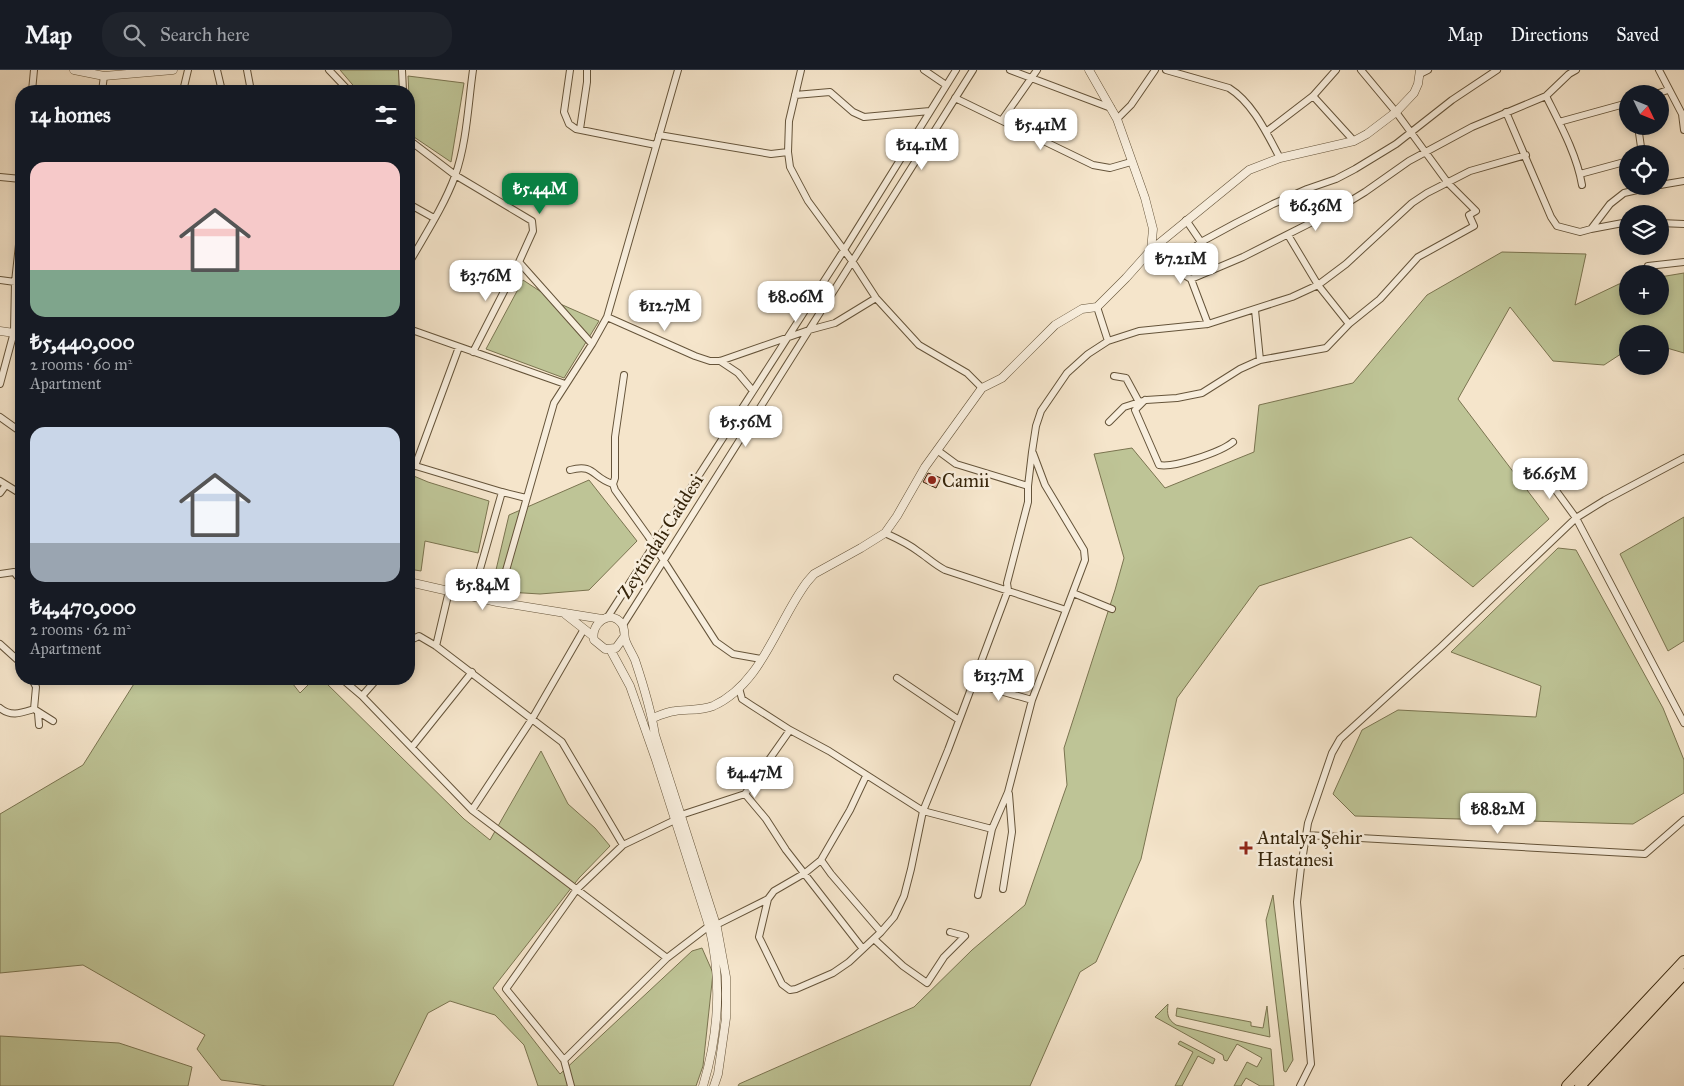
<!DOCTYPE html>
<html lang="en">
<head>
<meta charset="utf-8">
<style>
  body { margin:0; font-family:"IM FELL Great Primer",serif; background:#20242c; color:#f1f3f6; height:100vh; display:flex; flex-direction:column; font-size:19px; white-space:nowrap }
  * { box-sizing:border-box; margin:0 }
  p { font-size:16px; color:#9ea1a6 }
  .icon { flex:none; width:28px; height:28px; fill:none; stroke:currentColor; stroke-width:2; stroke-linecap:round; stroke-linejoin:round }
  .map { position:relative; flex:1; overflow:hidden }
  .sheet { position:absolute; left:15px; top:15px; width:400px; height:600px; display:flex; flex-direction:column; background:#171b24; border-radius:20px; box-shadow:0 2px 8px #0003 }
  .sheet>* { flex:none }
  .needle { width:32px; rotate:133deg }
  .controls { position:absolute; left:1619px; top:15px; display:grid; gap:10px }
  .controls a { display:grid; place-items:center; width:50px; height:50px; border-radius:50%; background:#171b24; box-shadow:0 2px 8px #0003; font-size:25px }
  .price { position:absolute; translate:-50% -42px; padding:0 11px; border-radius:10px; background:#fff; color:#222; font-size:16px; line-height:32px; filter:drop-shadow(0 1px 2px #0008) }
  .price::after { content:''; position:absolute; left:50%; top:30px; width:15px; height:11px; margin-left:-8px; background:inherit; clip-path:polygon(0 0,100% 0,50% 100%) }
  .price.selected { background:#0b8043; color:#fff }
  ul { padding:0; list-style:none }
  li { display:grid; align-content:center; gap:10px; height:265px; padding:0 15px }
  li span { display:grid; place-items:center; height:155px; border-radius:15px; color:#555 }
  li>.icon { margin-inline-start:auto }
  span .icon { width:90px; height:90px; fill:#fffc; stroke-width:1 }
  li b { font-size:21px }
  h2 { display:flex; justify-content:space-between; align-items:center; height:60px; padding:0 15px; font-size:21px }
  header { display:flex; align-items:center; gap:30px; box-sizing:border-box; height:70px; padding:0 25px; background:#171b24; border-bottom:1px solid #363941 }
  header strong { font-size:24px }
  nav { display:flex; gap:28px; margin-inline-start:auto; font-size:18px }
  .search { width:350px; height:45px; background:#20242c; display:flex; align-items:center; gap:12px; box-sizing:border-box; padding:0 18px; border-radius:20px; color:#9ea1a6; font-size:19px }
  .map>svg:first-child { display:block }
</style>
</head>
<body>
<header>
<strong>Map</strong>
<div class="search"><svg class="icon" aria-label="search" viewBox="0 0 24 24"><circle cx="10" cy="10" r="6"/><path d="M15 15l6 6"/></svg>Search here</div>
<nav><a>Map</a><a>Directions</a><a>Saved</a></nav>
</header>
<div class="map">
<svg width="1684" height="1016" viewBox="0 0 1684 1016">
  <rect width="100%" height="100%" fill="#f5e5cb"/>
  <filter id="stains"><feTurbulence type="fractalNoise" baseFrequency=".004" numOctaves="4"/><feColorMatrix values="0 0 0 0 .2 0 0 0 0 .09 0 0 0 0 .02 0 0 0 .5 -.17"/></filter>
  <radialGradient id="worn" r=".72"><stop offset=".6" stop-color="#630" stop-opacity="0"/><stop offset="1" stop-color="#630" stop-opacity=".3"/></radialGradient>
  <path fill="#bec496" stroke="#7a7450" d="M340 0H400V21H358Z
    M408 6 464 13 451 92 411 65Z
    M1502 182 1586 184 1575 235 1619 214 1627 212 1628 236H1660V207L1684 203V283L1660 276V264H1628L1627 280 1604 295 1553 291 1510 237 1458 329 1549 449 1473 517 1411 467 1259 516 1177 628 1141 789 1096 892 1080 902 1030 1016H738L739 1014 914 937 972 880 1025 835 1067 715 1064 678 1115 520 1124 488 1094 384 1132 378 1165 418 1254 382 1259 335 1353 313 1427 225Z
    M523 210 558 233 599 251 564 308 486 279Z
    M409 404 428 412 489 431 478 483 425 471 421 501 409 499Z
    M589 410 637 471 589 520 540 524 491 521 509 445Z
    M1684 447V571L1668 581 1620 484Z
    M1558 478 1576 480 1663 638 1684 690V723L1633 754 1355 746 1333 724 1362 660 1398 640 1536 647 1541 616 1451 582Z
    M137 609H289L300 623 314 609H322L464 749 490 770 541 681 568 734 595 758 610 776 579 808 493 918 560 1004 692 881 702 878 713 903 703 996 696 1016H538L524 975 495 945 450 931 428 943 393 1016H267L221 1010 197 979 205 965 83 895 0 903V744L83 695Z
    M1273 825 1293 990 1286 1002 1284 1001 1266 850Z
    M1168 934C1167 944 1167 949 1176 955L1271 979 1274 1016H1260L1246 1008 1241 1016H1234L1247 992 1257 997 1262 988 1237 974 1227 991 1224 990 1223 985 1155 947Z
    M1267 936 1270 967 1176 946 1177 938 1251 952V956L1263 958Z
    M0 966 119 973 192 997 188 1016H0Z
    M1180 971 1215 989 1213 994 1198 986 1182 1016H1175L1193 982 1178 974Z"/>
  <path fill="#eaab9c" stroke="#35240a" d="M928 403 941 408 936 418 923 412Z"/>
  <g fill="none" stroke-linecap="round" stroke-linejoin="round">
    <g stroke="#65543a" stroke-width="8">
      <path id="minor" d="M217 0 222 21
        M247 0 251 21
        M329 0 349 21
        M402 0 403 21
        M570 0 564 42 569 54 576 59 656 75
        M801 0 789 51 788 82 790 97 808 131 852 191 876 228 919 275 967 303 982 318
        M924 0 946 15
        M1010 0 1111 38
        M1166 0 1229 18C1253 33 1267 64 1280 88
        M1659 0 1682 44 1684 60
        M1420 4 1428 0
        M32 21 34 0
        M102 21 104 6
        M183 21 188 0
        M1656 24 1668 20
        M795 25 830 22 853 42 864 47 930 41
        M1313 26 1354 71
        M1546 26C1560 54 1577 85 1582 115
        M955 28 1093 95 1110 98 1131 92
        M1506 42 1551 147 1557 156 1580 162 1591 159 1610 134 1624 123 1655 116
        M1117 49 1131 35 1155 0
        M1002 50 1037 0
        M1559 52 1628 33
        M1638 56 1642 84
        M580 59 587 12V0
        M1266 62 1313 26 1336 0
        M659 65 771 84 788 82
        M409 70 455 105 532 151 533 161 519 192 592 274
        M1580 104 1628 91
        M0 107 21 109
        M1660 115 1684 111
        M409 134 434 148
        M1186 150 1201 172
        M1660 153 1684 154
        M1591 159 1628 152
        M1288 165 1318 215 1349 254
        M1151 180 1171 197 1191 209 1208 254
        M409 193C425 165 444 136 455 106 467 72 468 35 473 0
        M1648 196 1684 192
        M1171 197 1201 172 1236 153 1273 134 1307 119 1336 109 1355 99 1396 74 1452 30 1497 0
        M1191 209 1243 187 1334 141 1365 122 1409 91 1472 57 1546 26 1569 4 1576 0
        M0 210 15 212
        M1097 237 1108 271
        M1255 240 1260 290
        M607 247 695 286 710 291H720L809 260 835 253 876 228
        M409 259 565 314
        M473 282 519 192
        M720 291 738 303 753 321
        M624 305 615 367V408L613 414 615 420 648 466 716 572 733 584 761 589
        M1114 306 1126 308 1139 332
        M0 314 14 262 15 212 21 156
        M1145 330 1135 340 1159 395C1174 398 1221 382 1233 372
        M0 347 21 362
        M1109 352 1124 337 1146 330 1177 328 1202 323 1240 299 1260 290 1326 278 1349 254 1380 229 1418 187 1474 156 1469 145 1476 141 1448 113 1396 42 1361 0
        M937 380 956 394 1028 416
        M409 394 502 422
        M415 396 459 277
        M570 400C595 393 592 408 613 414
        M1541 400 1576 448 1684 653
        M0 411 21 424
        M0 423 6 415
        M885 463C896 468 909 474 919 482 928 488 935 495 945 500L1066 540
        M0 504 14 502 21 511
        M1073 523 1112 539
        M472 527 502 422 526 428
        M497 532 554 333 592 274 607 247 678 0
        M607 548 844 180 956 0
        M623 555 973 0
        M409 571 419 566 436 576 562 672 623 775 675 750
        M0 574 21 593
        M436 576 449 521
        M897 608 959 650
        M342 609 362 626 472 740 667 888
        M972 613 1032 630
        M739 618 742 629 751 635 790 660 829 681 923 741 992 759
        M362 626 377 609
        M0 638C11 647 21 643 34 639L36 617 32 609
        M34 639 53 651
        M38 643 39 655
        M412 677 472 602
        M866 706 850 740 821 790 805 803 774 821 768 829 759 867 782 914 790 920 796 919 833 903 849 892 881 862 894 847 904 826 911 799 923 741 948 680 1008 520 1007 513 1028 432V416L1032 382 1036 356 1041 341 1067 303 1088 284 1108 271 1139 261 1208 254 1292 227 1318 215 1346 194 1412 133 1427 123 1470 101 1526 85
        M745 724 766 749 786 780 863 879
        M472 740 532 649 584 559
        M681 745 745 724 790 660
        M1306 765 1645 784 1684 750
        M821 790 831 804 881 862
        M1003 819 1012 762 1009 724
        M978 825 992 759 1008 722 1032 630 1085 490 1084 480 1045 415 1033 383
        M716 855 768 829
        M874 869 903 896 927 913 944 887 965 866 950 862
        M564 990 506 919 577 819 623 775
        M571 1016 564 990 667 888 709 856
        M1300 1016 1311 994 1297 832 1301 797 1308 753 1332 683 1340 669 1442 576 1576 448 1605 430 1684 388"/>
    </g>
    <g stroke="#65543a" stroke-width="9">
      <path id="tertiary" d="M74 0 104 6 173 0
        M1089 0 1117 49 1145 128 1153 159 1151 180
        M0 261 21 264
        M409 512 497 532 602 549
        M565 544 593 566
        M624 567 616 578 605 579 594 570C590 554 610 538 622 554 625 559 624 564 625 569 627 576 632 583 635 590 643 614 651 640 655 665L717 858 726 907V948L718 1004 714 1016
        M610 579 630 616 656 690 709 856C722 909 719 963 703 1016
        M653 648C660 645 667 642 675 641 687 639 701 641 713 636 762 614 777 552 807 512L814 504 861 478 885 463 897 446 925 397 982 318 1002 308 1055 255 1082 239 1097 237 1126 208 1151 180 1249 100 1280 88 1354 71 1367 64 1396 42 1414 23 1418 14 1420 0"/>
    </g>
    <g stroke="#35240a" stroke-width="12">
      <path id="primary" d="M1567 1016 1684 891
        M1580 1016 1684 904"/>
    </g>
    <use href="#minor" stroke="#f8eedd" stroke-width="6"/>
    <use href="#tertiary" stroke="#f8eedd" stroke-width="8"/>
    <use href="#primary" stroke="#f5e5cb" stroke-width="10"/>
  </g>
  <g fill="#8f2418" stroke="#f8eedd" stroke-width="2">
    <circle cx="932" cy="410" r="5"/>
    <path d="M1243.5 770.5h5v5h5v5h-5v5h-5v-5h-5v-5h5z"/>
  </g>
  <g text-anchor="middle" stroke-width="5" stroke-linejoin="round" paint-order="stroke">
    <g font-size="19" fill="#35240a" stroke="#f8eedd" text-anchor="start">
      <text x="942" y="417">Camii</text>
      <text x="1257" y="774">Antalya Şehir<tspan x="1257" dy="22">Hastanesi</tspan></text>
    </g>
    <g font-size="19" fill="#35240a" stroke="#f8eedd">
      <text transform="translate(660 466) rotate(-58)" y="7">Zeytindalı Caddesi</text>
    </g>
  </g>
  <rect width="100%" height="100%" filter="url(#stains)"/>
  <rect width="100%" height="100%" fill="url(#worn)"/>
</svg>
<div class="controls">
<a><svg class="needle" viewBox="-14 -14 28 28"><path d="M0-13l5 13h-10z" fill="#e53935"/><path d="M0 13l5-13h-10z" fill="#9ea1a6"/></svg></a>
<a><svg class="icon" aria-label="locate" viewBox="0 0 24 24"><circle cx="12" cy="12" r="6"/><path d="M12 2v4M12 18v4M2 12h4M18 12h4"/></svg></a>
<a><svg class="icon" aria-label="layers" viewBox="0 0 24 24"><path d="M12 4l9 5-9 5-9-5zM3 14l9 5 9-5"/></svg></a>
<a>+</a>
<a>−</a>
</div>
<b class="price" style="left:1041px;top:81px">₺5.41M</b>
<b class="price" style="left:922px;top:101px">₺14.1M</b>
<b class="price selected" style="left:540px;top:145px">₺5.44M</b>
<b class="price" style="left:1316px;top:162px">₺6.36M</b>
<b class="price" style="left:1181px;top:215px">₺7.21M</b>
<b class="price" style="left:486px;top:232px">₺3.76M</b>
<b class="price" style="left:796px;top:253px">₺8.06M</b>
<b class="price" style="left:665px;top:262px">₺12.7M</b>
<b class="price" style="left:746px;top:378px">₺5.56M</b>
<b class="price" style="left:1550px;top:430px">₺6.65M</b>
<b class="price" style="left:483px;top:541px">₺5.84M</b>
<b class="price" style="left:999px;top:632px">₺13.7M</b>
<b class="price" style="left:755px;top:729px">₺4.47M</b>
<b class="price" style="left:1498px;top:765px">₺8.82M</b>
<section class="sheet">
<h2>14 homes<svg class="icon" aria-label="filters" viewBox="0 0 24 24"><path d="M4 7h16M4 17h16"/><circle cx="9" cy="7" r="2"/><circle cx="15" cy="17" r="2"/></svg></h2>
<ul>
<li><span style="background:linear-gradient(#f6c9c9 70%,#7fa58c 0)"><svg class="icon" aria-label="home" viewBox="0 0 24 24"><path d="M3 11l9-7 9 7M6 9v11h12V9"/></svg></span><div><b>₺5,440,000</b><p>2 rooms · 60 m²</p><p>Apartment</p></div></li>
<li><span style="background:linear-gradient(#c9d6e8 75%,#9aa5b1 0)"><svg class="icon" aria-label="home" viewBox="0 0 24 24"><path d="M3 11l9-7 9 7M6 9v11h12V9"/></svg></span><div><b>₺4,470,000</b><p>2 rooms · 62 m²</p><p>Apartment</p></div></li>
</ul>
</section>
</div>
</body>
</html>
